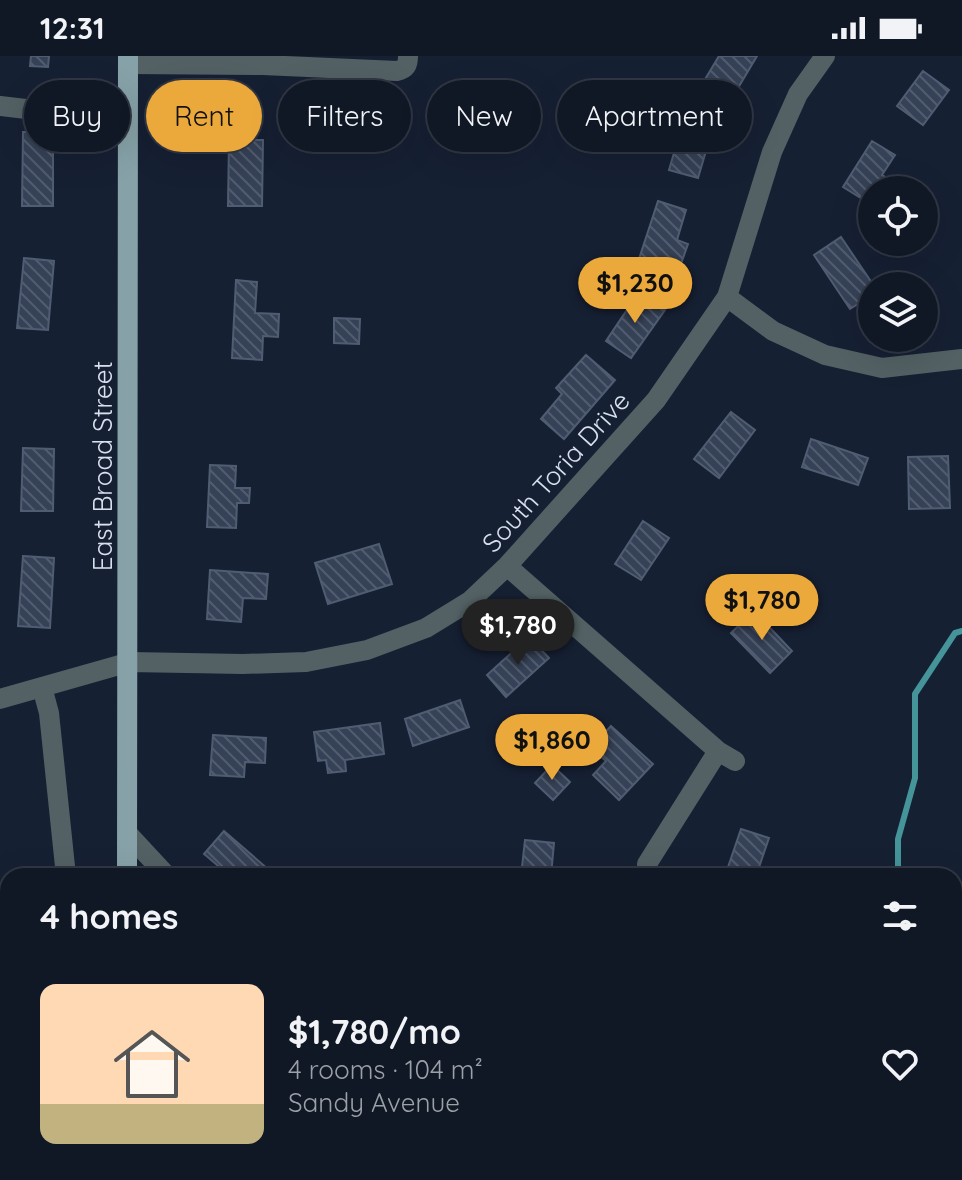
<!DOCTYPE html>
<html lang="en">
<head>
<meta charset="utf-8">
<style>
  body { margin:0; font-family:Quicksand,sans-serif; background:#19212e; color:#f1f3f6; height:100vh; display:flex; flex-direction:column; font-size:30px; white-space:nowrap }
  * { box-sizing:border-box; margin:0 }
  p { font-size:26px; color:#9ca0a7 }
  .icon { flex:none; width:44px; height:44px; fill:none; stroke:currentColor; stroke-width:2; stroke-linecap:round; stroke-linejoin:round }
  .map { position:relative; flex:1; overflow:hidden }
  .panel { position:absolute; left:0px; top:812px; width:962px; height:312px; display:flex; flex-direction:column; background:#101826; border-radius:24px 24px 0 0; box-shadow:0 8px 32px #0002,0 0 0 2px #303743 }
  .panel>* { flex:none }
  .hud { position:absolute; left:24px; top:24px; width:914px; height:72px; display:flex; gap:16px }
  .fabs { position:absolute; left:858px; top:120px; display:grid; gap:16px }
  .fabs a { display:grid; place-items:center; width:80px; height:80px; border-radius:50%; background:#101826; box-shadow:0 8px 32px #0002,0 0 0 2px #303743; font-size:40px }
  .price { position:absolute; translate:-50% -68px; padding:0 18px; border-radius:28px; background:#eca93b; color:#111; font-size:26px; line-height:52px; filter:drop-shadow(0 2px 4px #0008) }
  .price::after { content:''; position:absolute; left:50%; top:48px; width:24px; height:18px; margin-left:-12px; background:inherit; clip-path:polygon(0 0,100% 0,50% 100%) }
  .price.current { background:#222; color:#fff }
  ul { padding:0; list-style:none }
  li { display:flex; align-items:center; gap:24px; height:200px; padding:0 40px }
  li span { display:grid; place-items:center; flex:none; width:224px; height:160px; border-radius:16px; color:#555 }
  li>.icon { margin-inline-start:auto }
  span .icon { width:96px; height:96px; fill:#fffc; stroke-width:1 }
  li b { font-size:34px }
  h2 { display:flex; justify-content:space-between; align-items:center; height:96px; padding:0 40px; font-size:34px }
  .chip { padding:0 28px; border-radius:36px; background:#101826; box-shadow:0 8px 32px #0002,0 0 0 2px #303743; font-size:28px; line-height:72px }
  .chip.current { background:#eca93b; color:#111 }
  .status { display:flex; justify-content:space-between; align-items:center; height:56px; padding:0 40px; background:#101826; direction:ltr }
  .status svg { height:22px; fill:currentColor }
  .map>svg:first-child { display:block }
</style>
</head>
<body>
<div class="status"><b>12:31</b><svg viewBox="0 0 49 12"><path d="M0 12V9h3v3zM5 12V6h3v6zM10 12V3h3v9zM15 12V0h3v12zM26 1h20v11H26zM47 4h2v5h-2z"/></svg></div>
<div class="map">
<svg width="962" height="1124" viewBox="0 0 962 1124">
  <defs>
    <pattern id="building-back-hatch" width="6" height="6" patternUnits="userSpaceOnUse" patternTransform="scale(2)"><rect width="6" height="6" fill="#354156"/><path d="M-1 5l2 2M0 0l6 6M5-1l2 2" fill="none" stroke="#525c6f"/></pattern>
  </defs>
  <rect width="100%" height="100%" fill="#162033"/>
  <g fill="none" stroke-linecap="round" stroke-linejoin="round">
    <path stroke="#44949a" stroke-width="6" d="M898 820V783L915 722V638L955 577 962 575"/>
  </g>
  <path fill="url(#building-back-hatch)" stroke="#505c72" stroke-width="2" d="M31 0H49L48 11 30 10Z
    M719 0H757L732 42 704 25Z
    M923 15 949 34 923 69 897 50Z
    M685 59 714 68 698 122 669 114Z
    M23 76H53V150H22Z
    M229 84H263L262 150H228Z
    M872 85 895 99 882 119 896 127 892 134H872V149L843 131Z
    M658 145 686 154 677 184 688 188 677 219 638 206Z
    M841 181 874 230H872V239L850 253 814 199Z
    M24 202 54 205 48 274 17 272Z
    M236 224 257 226 255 257 279 258 278 281 263 280 262 304 232 302Z
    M639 236 665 254 631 302 606 285Z
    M334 262 360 263 359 288 334 287Z
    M586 299 615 324 564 383 541 363 562 338 556 332Z
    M731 356 755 374 719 422 694 403Z
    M811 383 868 402 858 429 802 411Z
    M23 392 54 393 53 455H21Z
    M948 400 950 452 909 453 908 401Z
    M210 409 236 410 235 432H250L249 447H237L236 472 207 471Z
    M643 465 669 482 641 524 615 508Z
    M379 488 392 528 328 548 315 507Z
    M23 500 54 502 50 572 18 570Z
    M210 514 268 518 266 543 243 542 241 566 207 563Z
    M754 555 792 595 770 617 731 577Z
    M529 581 549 602 506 641 487 619Z
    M460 644 469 671 413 690 405 663Z
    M380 667 384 698 345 704 346 715 328 717 326 704 318 705 314 676Z
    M611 670 653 708 619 744 593 719 606 705 591 692Z
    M213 679 266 682 265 707 245 706 244 721 210 719Z
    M552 709 570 726 553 744 535 727Z
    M741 773 769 782 756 820H725Z
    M224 775 276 820H230L204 798Z
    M525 784 554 787 551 820H521Z
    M15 1116H50L49 1124H15Z
    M219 1116H250V1124H220Z"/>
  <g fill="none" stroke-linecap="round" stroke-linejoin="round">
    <path stroke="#536164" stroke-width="20" d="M128 8 263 9V0
      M263 9 397 15C406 13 408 9 408 0
      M0 50 128 65
      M727 241 773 275 825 299 882 312 962 303
      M507 510 718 695 735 705
      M42 631 49 657 66 820
      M0 643 130 606 243 608 306 606 367 594 426 572 470 545 507 510 656 344 727 241 772 96 798 38 825 0
      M128 778 167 820
      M647 808 718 695
      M0 909 8 910
      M442 1116 448 1124"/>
    <path stroke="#86a2a8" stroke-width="20" d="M127 820 128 0
      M125 1124 126 1116"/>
  </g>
  <g text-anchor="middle" stroke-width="6" stroke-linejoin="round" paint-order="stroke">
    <g font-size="26" fill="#d8e0ed" stroke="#162033">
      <text transform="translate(103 410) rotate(-90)" y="9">East Broad Street</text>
      <text transform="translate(556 416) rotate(-48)" y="9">South Toria Drive</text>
    </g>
  </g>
</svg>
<div class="fabs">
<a><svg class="icon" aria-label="locate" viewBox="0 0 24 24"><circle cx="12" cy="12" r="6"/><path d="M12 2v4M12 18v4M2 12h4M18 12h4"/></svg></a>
<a><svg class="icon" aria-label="layers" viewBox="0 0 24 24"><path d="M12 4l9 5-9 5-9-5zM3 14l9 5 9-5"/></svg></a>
</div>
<b class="price" style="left:635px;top:269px">$1,230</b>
<b class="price" style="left:762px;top:586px">$1,780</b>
<b class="price current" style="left:518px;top:611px">$1,780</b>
<b class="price" style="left:552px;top:726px">$1,860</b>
<div class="hud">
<a class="chip">Buy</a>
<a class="chip current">Rent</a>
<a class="chip">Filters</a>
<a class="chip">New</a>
<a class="chip">Apartment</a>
</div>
<section class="panel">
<h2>4 homes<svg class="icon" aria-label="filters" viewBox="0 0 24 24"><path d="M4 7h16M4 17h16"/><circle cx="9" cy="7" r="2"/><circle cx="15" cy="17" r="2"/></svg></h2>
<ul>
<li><span style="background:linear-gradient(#ffd9b3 75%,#c2b280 0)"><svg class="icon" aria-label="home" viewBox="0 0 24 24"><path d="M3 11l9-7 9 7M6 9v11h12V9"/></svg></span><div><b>$1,780/mo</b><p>4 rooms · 104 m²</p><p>Sandy Avenue</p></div><svg class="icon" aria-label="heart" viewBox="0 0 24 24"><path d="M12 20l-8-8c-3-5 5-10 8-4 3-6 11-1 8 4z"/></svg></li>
</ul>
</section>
</div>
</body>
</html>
